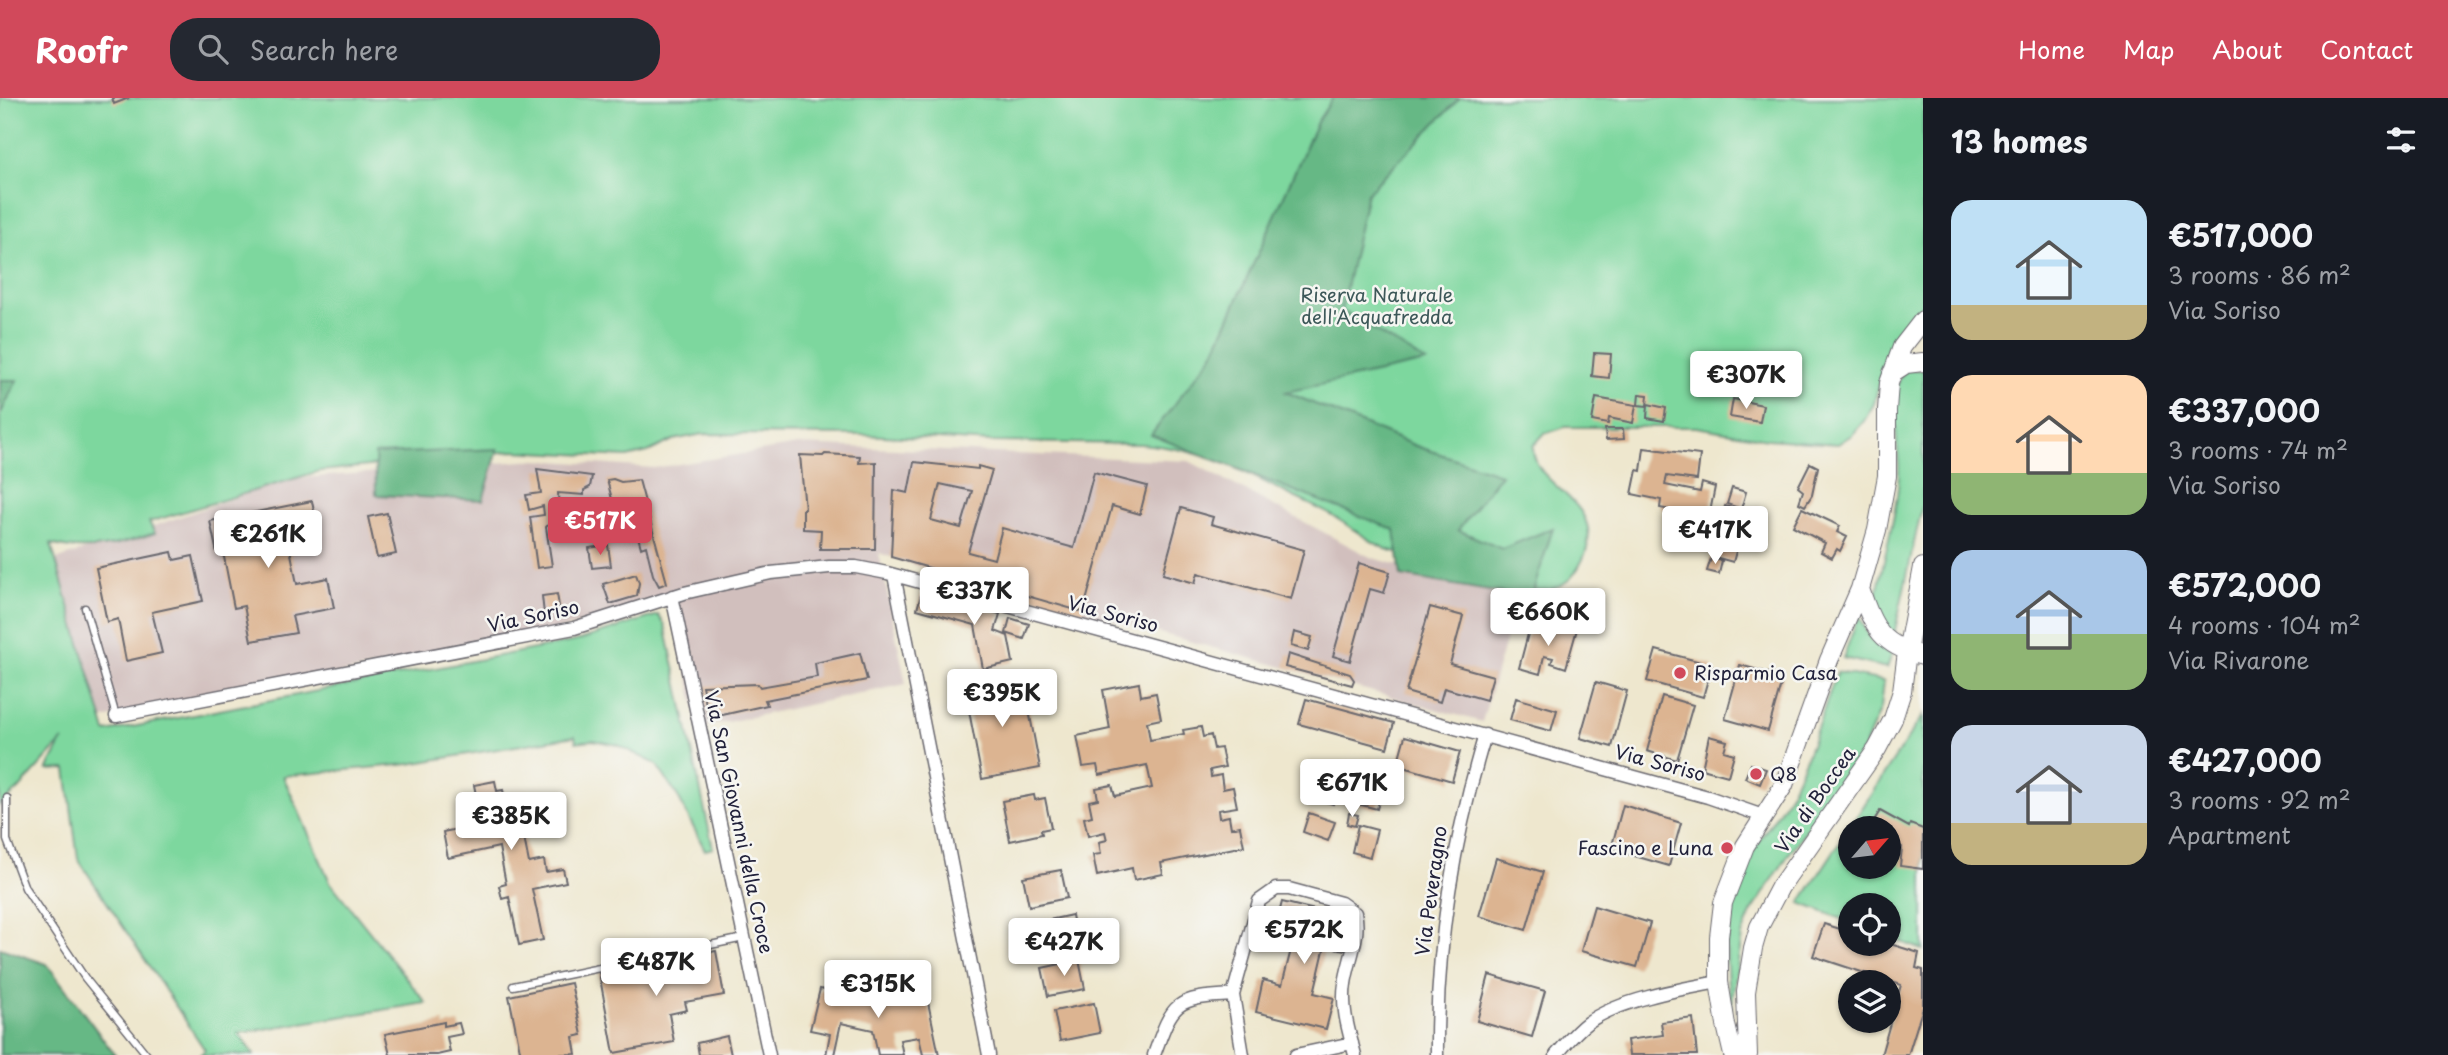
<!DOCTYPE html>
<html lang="en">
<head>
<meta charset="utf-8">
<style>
  body { margin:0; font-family:"Playpen Sans",sans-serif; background:#242831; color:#f1f3f6; height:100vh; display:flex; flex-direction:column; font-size:26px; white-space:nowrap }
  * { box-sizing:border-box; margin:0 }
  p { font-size:23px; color:#9ea1a6 }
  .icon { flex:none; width:38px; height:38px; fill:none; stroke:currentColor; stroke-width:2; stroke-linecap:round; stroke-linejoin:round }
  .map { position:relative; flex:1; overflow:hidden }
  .side { display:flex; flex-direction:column; background:#171b24; width:525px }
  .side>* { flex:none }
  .needle { width:46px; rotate:62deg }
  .fabs { position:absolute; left:1838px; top:718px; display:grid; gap:14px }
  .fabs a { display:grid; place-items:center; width:63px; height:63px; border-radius:50%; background:#171b24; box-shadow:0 2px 5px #0004; font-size:35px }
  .price { position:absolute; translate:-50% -60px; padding:0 16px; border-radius:7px; background:#fff; color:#222; font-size:23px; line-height:46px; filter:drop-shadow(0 2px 4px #0008) }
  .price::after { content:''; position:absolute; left:50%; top:42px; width:21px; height:16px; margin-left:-10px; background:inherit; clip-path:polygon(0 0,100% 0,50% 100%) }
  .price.selected { background:#d1495b; color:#fff }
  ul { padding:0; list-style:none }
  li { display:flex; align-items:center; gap:21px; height:175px; padding:0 28px }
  li span { display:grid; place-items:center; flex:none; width:196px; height:140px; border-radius:21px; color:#555 }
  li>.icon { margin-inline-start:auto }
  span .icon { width:84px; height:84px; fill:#fffc; stroke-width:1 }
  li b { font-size:30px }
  h2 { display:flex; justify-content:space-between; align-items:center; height:84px; padding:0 28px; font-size:30px }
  header { display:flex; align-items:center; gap:42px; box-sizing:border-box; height:98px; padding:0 35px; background:#d1495b; color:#fff }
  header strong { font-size:33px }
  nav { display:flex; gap:38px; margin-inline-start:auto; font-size:24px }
  .search { width:490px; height:63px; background:#242831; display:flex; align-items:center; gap:18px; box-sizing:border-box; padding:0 24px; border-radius:28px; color:#9ea1a6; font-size:26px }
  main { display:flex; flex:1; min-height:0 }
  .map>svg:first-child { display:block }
</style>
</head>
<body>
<header>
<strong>Roofr</strong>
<div class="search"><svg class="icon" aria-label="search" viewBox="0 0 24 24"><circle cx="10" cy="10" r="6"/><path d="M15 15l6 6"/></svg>Search here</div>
<nav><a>Home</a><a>Map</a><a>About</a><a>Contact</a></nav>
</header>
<main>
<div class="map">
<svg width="1923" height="957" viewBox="0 0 1923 957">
  <rect width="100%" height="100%" fill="#f6f6f2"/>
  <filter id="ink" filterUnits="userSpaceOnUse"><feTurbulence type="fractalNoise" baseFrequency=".0143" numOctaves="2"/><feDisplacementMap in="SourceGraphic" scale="14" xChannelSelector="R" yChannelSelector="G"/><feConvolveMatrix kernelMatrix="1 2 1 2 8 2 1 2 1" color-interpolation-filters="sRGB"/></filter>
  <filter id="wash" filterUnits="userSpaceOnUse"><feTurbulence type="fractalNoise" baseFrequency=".00686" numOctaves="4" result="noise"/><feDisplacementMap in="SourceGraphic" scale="28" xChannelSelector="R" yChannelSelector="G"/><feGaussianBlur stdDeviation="1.57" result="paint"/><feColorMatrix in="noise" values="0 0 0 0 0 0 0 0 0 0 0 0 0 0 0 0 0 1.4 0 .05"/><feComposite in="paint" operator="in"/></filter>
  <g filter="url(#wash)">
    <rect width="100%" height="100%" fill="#eee7ce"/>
    <path fill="#d1bfbd" d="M798 347 1189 363 1372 460 1518 498 1482 624 914 467 879 455 906 586 699 630 672 499 544 536 102 621 56 462 289 381 536 362 654 370Z"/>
    <path fill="#7dd79e" stroke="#507c6c" stroke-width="2" fill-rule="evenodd" d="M0 0H1923V205L1890 251 1882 273 1874 306 1864 323 1853 336 1838 346 1768 341 1696 329H1565L1544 336 1533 348C1531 391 1610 401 1583 461 1578 471 1573 480 1563 486 1553 492 1543 493 1532 491L1386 451C1367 442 1350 428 1331 417 1317 409 1302 403 1288 396 1239 370 1197 350 1141 346L993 344 865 337 703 336 673 342 648 354 627 359 513 353 320 373 149 424 155 435C120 447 87 456 51 446L106 634 576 543 658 517 665 527 713 750 705 752 677 697 656 666 618 647 593 642 576 644 575 638 409 666 283 678 330 784 426 905 239 935 254 957H200L205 952 78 761 66 671 47 672 63 642 19 691 0 707Z
      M1905 272H1923V404L1894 537C1880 531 1877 517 1876 503 1883 458 1899 414 1899 369 1898 345 1888 290 1905 272Z
      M1859 517C1866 535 1872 549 1892 556L1887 570 1843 560Z
      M1837 574 1884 583 1881 610 1863 652 1789 756 1751 815 1742 837 1731 912C1724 861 1722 807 1748 760 1760 737 1780 717 1791 693 1810 655 1823 613 1837 574Z
      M1923 617V852L1888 839V807H1850V824L1800 805ZM1850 730H1888V768H1850Z"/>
    <path fill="#66b885" stroke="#446d60" stroke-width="2" d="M1333 0H1460L1367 95 1341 212 1426 264 1286 294 1416 348 1501 376 1458 432 1502 451 1553 430 1531 500 1401 478 1395 432 1151 337 1213 256 1317 24Z
      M0 282H17L0 317Z
      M498 351 483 402 376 397 375 356Z
      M0 850 47 866 115 957H0Z"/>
    <g id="blocks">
      <path fill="#dcb491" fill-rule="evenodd" d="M112 0H129L114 6Z
        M1594 255 1611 256 1609 280 1592 278Z
        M1639 296 1648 297 1647 308 1638 307Z
        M1596 300 1636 307 1633 325 1609 320 1608 326 1592 323Z
        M1733 301 1763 307 1760 324 1730 319Z
        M1648 306 1666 310 1664 323 1647 320Z
        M1605 331H1623L1624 341 1606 342Z
        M1644 350 1700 357 1697 382 1667 378 1665 387 1700 394 1702 385 1715 389 1708 424 1675 417 1676 413 1660 410 1661 402 1632 396 1637 372 1641 373Z
        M825 356 860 358 859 365 876 364 875 451H820L821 432 803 431V411H805L800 357 823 358Z
        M914 364 978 371V368L992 372 968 454 994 461 1002 430 1074 450 1094 374 1147 388 1140 416 1112 408 1083 514 891 459 894 392 908 395ZM940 386 972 393 961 430 931 422Z
        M1810 365 1818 369 1812 397 1805 408 1799 405 1803 393 1798 389Z
        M537 371 592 378 590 389 584 392V397L558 395 559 415 546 429 552 468 537 470 530 419 544 417 543 408 529 412 526 397 541 395Z
        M613 381 621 384 639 382 667 485 659 488 653 477 646 448 641 450 633 419 618 424 607 382Z
        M1732 390 1746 394 1741 411 1727 406Z
        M312 403 315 419 285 425 297 486 328 480 334 510 292 518 296 535 251 543 244 508 234 510 223 454 217 455 210 423Z
        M1725 408 1747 415 1733 464 1711 458Z
        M1181 410 1213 419 1211 426 1304 452 1291 501 1198 475 1195 485 1163 476Z
        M1802 410 1840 428 1837 434 1847 439 1840 453 1837 451 1832 460 1821 454 1825 445 1793 428Z
        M387 415 396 456 377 460 368 419Z
        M608 447 611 468 592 470 589 450Z
        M172 454 174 462 193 458 203 503 152 514 162 555 126 563 118 521 107 524 96 470Z
        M1711 460 1722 463 1719 476 1707 473Z
        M1359 465 1390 474 1384 495 1370 491 1350 563 1333 558Z
        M636 476 639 485 637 498 610 506 603 486Z
        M922 494 1000 516 995 533 1008 538 1013 564 983 571 975 527 917 511Z
        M557 496 560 514 544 516 542 498Z
        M1430 509 1463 518 1450 566 1493 578 1486 602 1444 590 1440 604 1406 594Z
        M1010 520 1029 526 1024 541 1006 535Z
        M1552 524 1577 531 1566 570 1551 565 1553 560 1544 558 1540 576 1519 570 1529 532 1549 538Z
        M1294 534 1312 539 1308 553 1291 548Z
        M1656 552 1712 567 1703 599 1647 583Z
        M860 555 867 582 765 602 767 607 709 620 702 588 758 586 760 589 817 579 815 565Z
        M1288 556 1350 576 1354 582 1352 587 1285 569Z
        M1740 567 1783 579 1768 633 1725 621Z
        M1023 581 1040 670 982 681 965 592Z
        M1596 584 1627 593 1612 649 1580 640Z
        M1139 585 1141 598 1156 595 1161 621 1147 624 1150 642 1184 636 1183 632 1201 629 1203 639 1211 637 1214 651 1221 650 1225 669 1210 672 1211 679 1221 677 1223 691 1233 689 1237 709 1218 712 1219 720 1229 718 1231 730 1240 728 1244 748 1161 765 1163 776 1134 782 1132 770 1097 778 1093 757 1101 756 1099 744 1107 742 1105 734 1088 738 1084 720 1092 718 1089 703 1098 701 1096 690 1112 687 1115 698 1152 690 1147 667 1099 677 1097 667 1083 669 1077 638 1110 631 1103 592Z
        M1662 598 1693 607 1677 662 1647 653Z
        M1516 600 1557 612 1551 633 1510 622Z
        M1306 601 1394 625 1387 650 1299 626Z
        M1405 638 1460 654 1452 683 1397 667Z
        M1709 638 1727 643 1724 653 1734 656 1728 678 1702 671Z
        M1751 666 1766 671 1760 686 1745 680Z
        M1324 668 1342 673 1333 706 1316 701Z
        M1365 679 1384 684 1377 711 1358 706Z
        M495 683 497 693 503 692 507 710 518 708 517 703 527 701 528 708 554 703 560 731 535 736 531 717 520 719 529 765 544 762 546 774 563 771 566 784 532 791 543 842 519 847 509 799 502 801 499 788 506 786 499 749 448 760 443 734 482 726 474 687Z
        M1034 697 1035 702 1045 700 1051 730 1041 732 1042 736 1010 743 1002 703Z
        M1623 707 1681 725 1669 768 1611 751Z
        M1880 713 1909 729 1910 726 1923 731V771L1900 768 1902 749 1888 741V730H1879L1880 728 1873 724Z
        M1309 715 1335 724 1328 743 1303 734Z
        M1349 715 1358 717 1355 728 1347 726Z
        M1358 727 1377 732 1370 759 1352 754Z
        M1496 760 1543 774 1526 832 1479 818Z
        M1061 772 1067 800 1029 808 1023 779Z
        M1282 804 1352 821 1345 852 1325 848 1314 895 1334 900 1326 931 1256 914 1263 882 1282 887 1294 840 1274 835Z
        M1594 808 1650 825 1637 869 1581 853Z
        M1072 817 1077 845 1040 852 1035 825Z
        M1824 826 1850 834V845H1887L1919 855 1916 870 1923 872V909L1908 957H1881L1901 887 1813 858Z
        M716 853 724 897 685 904 687 912 669 916 674 944 614 955 599 875Z
        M1079 862 1085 891 1048 898 1042 870Z
        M1489 877 1545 893 1532 939 1477 923Z
        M571 885 582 937 573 939 576 956 521 957 509 898Z
        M925 890 939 957H923L919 939 900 942 903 957H878L873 932 841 925 834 957H826L830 936 810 932 820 891 867 902Z
        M1094 905 1100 935 1060 943 1054 913Z
        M1693 920 1697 957H1629L1627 942 1663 937 1661 924Z
        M444 924V928L459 925 462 936 447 939 450 954 437 957H390L385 936Z
        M727 938 731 957H699L697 945Z"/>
    </g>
  </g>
  <g filter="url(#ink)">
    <use href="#blocks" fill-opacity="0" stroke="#69676e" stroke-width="2"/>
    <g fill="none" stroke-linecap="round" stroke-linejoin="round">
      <g stroke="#69676e" stroke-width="9">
        <path id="service" d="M85 510 116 618
          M7 700V742L25 790 85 880 147 957
          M513 888 744 840"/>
      </g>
      <g stroke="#69676e" stroke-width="15">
        <path id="minor" d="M894 477 989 957
          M672 498 769 957
          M116 618 574 530 684 495 771 475 829 469H856L887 475 1708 699 1763 718
          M1154 957C1173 904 1174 900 1233 897
          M1243 957 1233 897 1259 803 1276 791H1289L1341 805 1355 815C1361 838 1348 863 1345 886 1341 910 1349 934 1355 957
          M1296 957 1352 945
          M1437 957C1436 848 1453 742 1485 637
          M1556 957C1566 946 1575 934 1587 925 1618 902 1681 891 1719 884"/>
      </g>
      <g stroke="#69676e" stroke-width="20">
        <path id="secondary" d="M1892 275 1906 266 1923 264
          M1860 491C1874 531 1881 547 1923 558
          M1733 957 1726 927 1719 884V839L1723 805 1745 748 1784 687 1829 562 1860 491 1877 432 1887 378V312L1889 285 1902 249 1923 222
          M1748 957 1746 894 1753 850 1759 829 1780 789 1877 651 1893 621 1902 593 1907 554 1923 469"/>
      </g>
      <use href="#service" stroke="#fff" stroke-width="6"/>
      <use href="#minor" stroke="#fff" stroke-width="12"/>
      <use href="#secondary" stroke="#fff" stroke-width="18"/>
    </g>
  </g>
  <g fill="#d1495b" stroke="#f6f6f2" stroke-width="2.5">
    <circle cx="1680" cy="575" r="7"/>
    <circle cx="1756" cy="676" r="7"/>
    <circle cx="1727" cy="750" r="7"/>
  </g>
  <g text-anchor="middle" stroke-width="5" stroke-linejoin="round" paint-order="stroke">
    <g font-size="19" fill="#3d5859" stroke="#f6f6f2">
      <text x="1377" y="204">Riserva Naturale<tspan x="1377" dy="22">dell'Acquafredda</tspan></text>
    </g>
    <g font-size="19" fill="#22223b" stroke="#f6f6f2">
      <text transform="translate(1113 516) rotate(15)" y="7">Via Soriso</text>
      <text transform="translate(533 518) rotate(-12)" y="7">Via Soriso</text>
      <text transform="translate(1660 665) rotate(15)" y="7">Via Soriso</text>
      <text transform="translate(1815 702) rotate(-55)" y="7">Via di Boccea</text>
      <text transform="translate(739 724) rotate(78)" y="7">Via San Giovanni della Croce</text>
      <text transform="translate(1431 793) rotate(-82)" y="7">Via Peveragno</text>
    </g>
    <g font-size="19" fill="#22223b" stroke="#f6f6f2" text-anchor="start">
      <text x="1694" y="582">Risparmio Casa</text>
      <text x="1770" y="683">Q8</text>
      <text x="1713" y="757" text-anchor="end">Fascino e Luna</text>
    </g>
  </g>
</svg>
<div class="fabs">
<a><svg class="needle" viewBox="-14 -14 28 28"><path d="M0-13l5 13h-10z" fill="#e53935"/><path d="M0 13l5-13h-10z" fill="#9ea1a6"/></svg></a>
<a><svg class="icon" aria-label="locate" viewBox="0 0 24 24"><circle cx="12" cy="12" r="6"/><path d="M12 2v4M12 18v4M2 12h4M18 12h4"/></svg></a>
<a><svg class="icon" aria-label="layers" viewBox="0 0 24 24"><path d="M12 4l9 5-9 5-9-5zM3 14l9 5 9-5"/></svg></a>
</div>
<b class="price" style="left:1746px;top:313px">€307K</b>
<b class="price selected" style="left:600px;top:459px">€517K</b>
<b class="price" style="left:1715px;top:468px">€417K</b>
<b class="price" style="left:268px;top:472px">€261K</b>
<b class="price" style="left:974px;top:529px">€337K</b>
<b class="price" style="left:1548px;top:550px">€660K</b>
<b class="price" style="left:1002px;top:631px">€395K</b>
<b class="price" style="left:1352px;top:721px">€671K</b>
<b class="price" style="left:511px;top:754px">€385K</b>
<b class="price" style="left:1304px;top:868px">€572K</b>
<b class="price" style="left:1064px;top:880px">€427K</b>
<b class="price" style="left:656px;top:900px">€487K</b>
<b class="price" style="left:878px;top:922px">€315K</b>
</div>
<section class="side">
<h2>13 homes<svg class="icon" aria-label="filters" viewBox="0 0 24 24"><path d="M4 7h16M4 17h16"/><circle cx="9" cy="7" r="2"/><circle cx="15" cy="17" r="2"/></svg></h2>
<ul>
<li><span style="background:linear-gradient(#bfe0f5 75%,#c2b280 0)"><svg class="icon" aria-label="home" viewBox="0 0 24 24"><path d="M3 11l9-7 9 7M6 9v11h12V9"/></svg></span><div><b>€517,000</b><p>3 rooms · 86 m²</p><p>Via Soriso</p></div></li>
<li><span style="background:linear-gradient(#ffd9b3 70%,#8fb573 0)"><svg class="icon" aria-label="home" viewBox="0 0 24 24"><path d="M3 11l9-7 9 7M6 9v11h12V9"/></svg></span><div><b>€337,000</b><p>3 rooms · 74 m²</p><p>Via Soriso</p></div></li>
<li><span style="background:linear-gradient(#a9c7e8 60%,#8fb573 0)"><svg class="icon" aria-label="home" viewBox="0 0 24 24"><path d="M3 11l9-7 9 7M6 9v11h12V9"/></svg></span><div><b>€572,000</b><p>4 rooms · 104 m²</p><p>Via Rivarone</p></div></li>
<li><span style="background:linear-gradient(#c9d6e8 70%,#c2b280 0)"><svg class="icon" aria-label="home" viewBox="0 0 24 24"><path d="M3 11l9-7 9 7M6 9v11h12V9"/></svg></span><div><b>€427,000</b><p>3 rooms · 92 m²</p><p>Apartment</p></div></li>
</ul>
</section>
</main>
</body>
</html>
